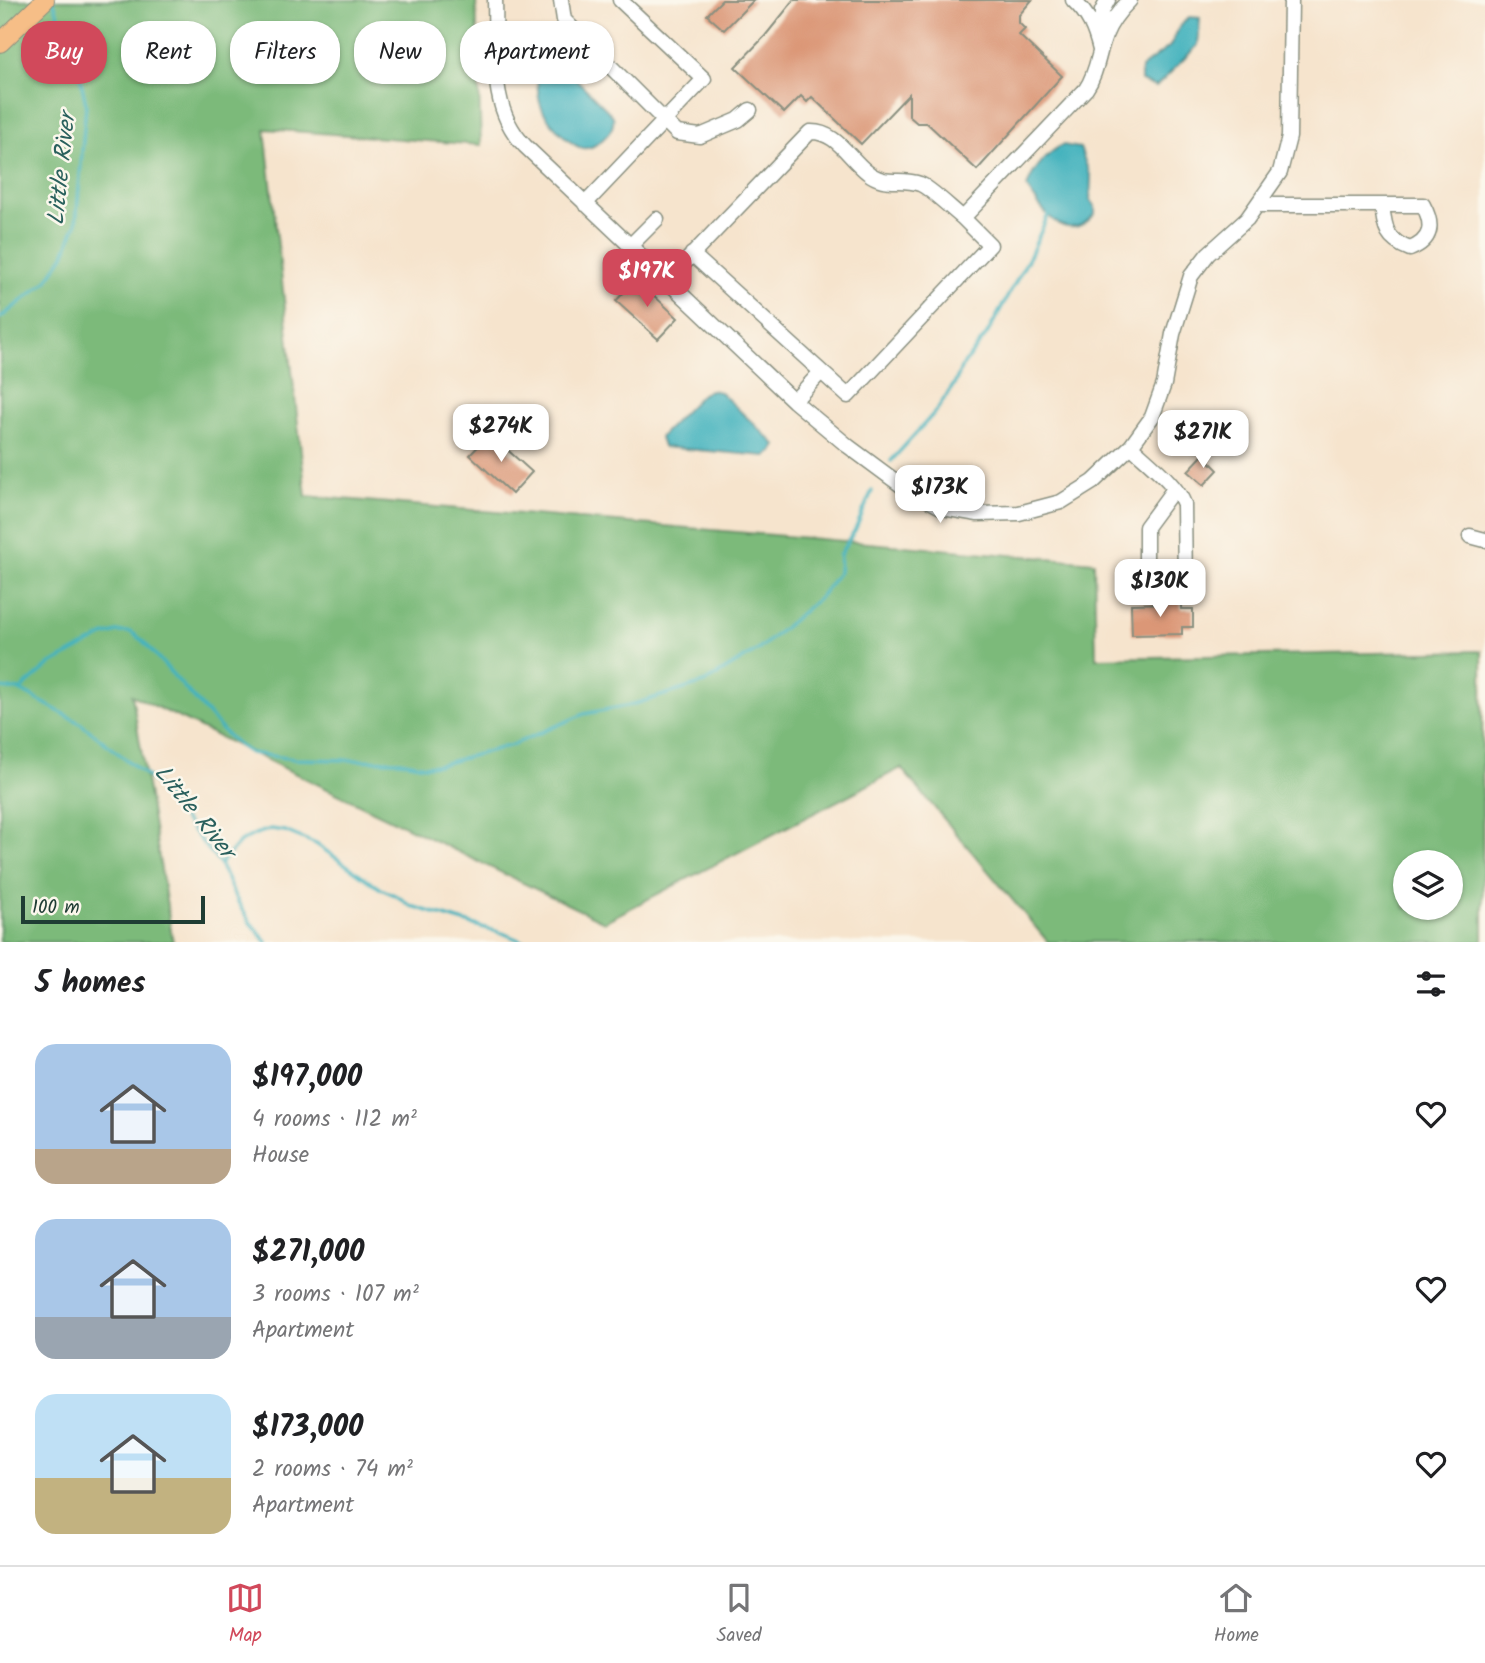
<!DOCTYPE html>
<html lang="en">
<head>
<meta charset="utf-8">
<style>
  body { margin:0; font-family:Kalam,sans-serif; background:#f2f2f2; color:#202124; height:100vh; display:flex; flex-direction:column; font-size:26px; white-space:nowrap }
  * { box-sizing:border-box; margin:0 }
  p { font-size:23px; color:#757577 }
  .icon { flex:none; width:38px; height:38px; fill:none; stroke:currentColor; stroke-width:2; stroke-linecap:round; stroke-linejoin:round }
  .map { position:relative; height:942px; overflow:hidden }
  .drawer { display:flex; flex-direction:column; background:#fff; flex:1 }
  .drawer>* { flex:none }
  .guide { position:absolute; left:21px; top:21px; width:700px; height:63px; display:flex; gap:14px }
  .buttons { position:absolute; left:1393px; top:850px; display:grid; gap:14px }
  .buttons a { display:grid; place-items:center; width:70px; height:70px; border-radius:50%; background:#fff; box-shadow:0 2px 5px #0004; font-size:35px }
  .scale { position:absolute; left:21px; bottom:18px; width:184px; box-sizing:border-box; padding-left:7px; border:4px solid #1f3d34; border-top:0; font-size:19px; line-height:24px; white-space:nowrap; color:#1f3d34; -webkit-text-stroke:5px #fbf7ec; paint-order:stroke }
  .price { position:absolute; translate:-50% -60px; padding:0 16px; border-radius:14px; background:#fff; color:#222; font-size:23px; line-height:46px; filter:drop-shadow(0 2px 4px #0008) }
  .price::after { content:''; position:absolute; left:50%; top:42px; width:21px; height:16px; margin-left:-10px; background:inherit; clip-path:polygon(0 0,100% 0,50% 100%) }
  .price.on { background:#d1495b; color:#fff }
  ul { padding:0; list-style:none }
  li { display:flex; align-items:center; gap:21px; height:175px; padding:0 35px }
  li span { display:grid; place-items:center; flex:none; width:196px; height:140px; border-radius:21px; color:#555 }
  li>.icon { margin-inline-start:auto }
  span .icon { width:84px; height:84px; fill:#fffc; stroke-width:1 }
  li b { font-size:30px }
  h2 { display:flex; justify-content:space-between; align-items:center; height:84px; padding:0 35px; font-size:30px }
  .chip { padding:0 24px; border-radius:28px; background:#fff; box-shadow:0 2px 5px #0004; font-size:24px; line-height:63px }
  .chip.on { background:#d1495b; color:#fff }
  .menu { display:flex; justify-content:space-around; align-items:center; height:98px; border-top:2px solid #e0e0e0; background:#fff; font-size:19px; color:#757577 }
  .menu a { display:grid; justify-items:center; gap:4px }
  .menu .on { color:#d1495b }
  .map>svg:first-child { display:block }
</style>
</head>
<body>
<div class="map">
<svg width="1485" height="942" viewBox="0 0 1485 942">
  <rect width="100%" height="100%" fill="#fbf7ec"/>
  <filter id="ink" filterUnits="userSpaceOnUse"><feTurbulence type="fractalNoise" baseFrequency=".0143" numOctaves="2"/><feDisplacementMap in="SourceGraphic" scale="14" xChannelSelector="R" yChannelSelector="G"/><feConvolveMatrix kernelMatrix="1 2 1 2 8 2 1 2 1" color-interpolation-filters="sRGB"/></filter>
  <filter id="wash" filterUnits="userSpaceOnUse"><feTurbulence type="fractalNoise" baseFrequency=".00686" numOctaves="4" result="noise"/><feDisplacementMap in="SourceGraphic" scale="28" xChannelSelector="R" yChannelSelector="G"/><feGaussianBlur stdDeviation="1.57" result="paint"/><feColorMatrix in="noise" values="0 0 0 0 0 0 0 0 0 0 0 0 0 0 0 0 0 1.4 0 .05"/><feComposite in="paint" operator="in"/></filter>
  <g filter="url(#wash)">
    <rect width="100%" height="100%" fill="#f6e4cd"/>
    <path fill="#7bba7a" stroke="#4d7c57" stroke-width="2" fill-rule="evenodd" d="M0 0H476L481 145 265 129 306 496 1094 562 1096 658 1482 651 1483 942H1048L901 768 604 922 132 695 173 942H0ZM1405 863H1451V908H1405Z"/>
    <path fill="#44b3be" stroke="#327879" stroke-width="2" d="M1189 17 1200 18 1198 45 1156 87 1141 81V68L1170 46 1180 26Z
      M542 52 550 53 613 116C615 126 610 133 602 140 597 144 591 149 583 148 570 146 545 118 541 106 537 95 535 60 542 52Z
      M1063 145 1080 148 1091 178 1090 200 1095 207V214C1066 246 1045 214 1027 188 1031 172 1047 152 1063 145Z
      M710 390 720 392 776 445 773 452 766 456 663 447 660 437 702 394Z"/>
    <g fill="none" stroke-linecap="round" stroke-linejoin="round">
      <path stroke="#44b3be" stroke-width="3.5" d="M0 318 46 282 64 255 76 224 86 104 80 77 53 0
        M891 461 936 411 955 383 961 368 987 334 1031 254 1048 215
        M0 688 20 690 80 723 152 780 220 864 235 897 251 924 267 942
        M20 690 49 665 103 636 117 632H131L143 641 224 732 238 745 250 753 294 759 400 761 425 766 438 765 512 745 584 714 631 705 704 683 758 650 820 597 839 572 840 554 855 530 872 491
        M220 864 240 842 255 834 271 829 285 831 316 844 381 889 397 896 411 906 505 934 524 942"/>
    </g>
    <g id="blocks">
      <path fill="#db9777" d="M722 0H754L724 30 707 15Z
        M794 0H1032L1019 15V23L1025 29 1019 35 1062 76 977 170 927 123H917L909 116V94L861 144 812 97 807 102 801 96 784 113 735 67 765 36Z
        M636 279 678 318 658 339 616 301Z
        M490 434 532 472 512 494 470 455Z
        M1203 455 1218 470 1204 485 1188 471Z
        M1181 603V609H1193V627H1182V634L1132 635 1131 604Z"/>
    </g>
  </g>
  <g filter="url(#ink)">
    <use href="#blocks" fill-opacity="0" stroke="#8a9080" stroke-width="2"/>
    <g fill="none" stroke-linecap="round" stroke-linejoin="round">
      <g stroke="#8a9080" stroke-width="17">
        <path id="minor" d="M495 0C497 50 487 108 525 146L794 401 848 446 902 486 943 508 978 514 1019 513 1061 502 1093 482 1131 446 1152 417 1164 384 1173 334 1191 276 1208 254 1247 219 1280 172 1289 137 1291 0
          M561 0 564 20 677 133 700 136 738 120 750 110
          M1073 0C1089 15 1095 29 1100 50
          M1101 38 1102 11 1108 0
          M585 204 704 79 620 0
          M1257 205H1423C1434 225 1432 240 1410 249 1386 240 1385 229 1382 206
          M630 246 657 219
          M692 254 848 396 990 245 963 218 1086 89C1097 73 1098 54 1105 36 1110 22 1119 11 1130 0
          M668 280 810 132C836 131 848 157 867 172 885 187 901 177 920 184 929 187 954 211 963 218
          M794 401 821 372
          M1131 446C1146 461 1177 484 1184 504L1185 587 1183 591 1168 594 1156 590 1146 571V527L1174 489
          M1470 536 1485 540"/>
      </g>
      <g stroke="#8a9080" stroke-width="20">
        <path id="major" d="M0 43 45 0"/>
      </g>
      <use href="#minor" stroke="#fff" stroke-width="14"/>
      <use href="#major" stroke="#f6be87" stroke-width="18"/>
    </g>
  </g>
  <g text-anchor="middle" stroke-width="5" stroke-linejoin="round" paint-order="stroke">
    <g font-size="24" font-style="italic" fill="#2a605d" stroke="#fbf7ec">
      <text transform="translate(61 169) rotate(-84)" y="8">Little River</text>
      <text transform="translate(195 811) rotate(51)" y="8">Little River</text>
    </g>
  </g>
</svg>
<div class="buttons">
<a><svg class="icon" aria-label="layers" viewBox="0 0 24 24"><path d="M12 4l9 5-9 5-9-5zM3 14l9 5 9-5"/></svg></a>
</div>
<div class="scale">100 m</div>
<b class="price on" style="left:647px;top:309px">$197K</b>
<b class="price" style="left:501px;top:464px">$274K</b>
<b class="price" style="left:1203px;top:470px">$271K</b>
<b class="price" style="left:940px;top:525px">$173K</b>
<b class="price" style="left:1160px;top:619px">$130K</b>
<div class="guide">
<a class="chip on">Buy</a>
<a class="chip">Rent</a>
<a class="chip">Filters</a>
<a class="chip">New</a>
<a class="chip">Apartment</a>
</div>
</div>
<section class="drawer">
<h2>5 homes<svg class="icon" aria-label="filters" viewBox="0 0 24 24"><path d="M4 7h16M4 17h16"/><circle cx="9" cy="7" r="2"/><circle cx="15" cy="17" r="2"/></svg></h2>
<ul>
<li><span style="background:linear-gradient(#a9c7e8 75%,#b9a48a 0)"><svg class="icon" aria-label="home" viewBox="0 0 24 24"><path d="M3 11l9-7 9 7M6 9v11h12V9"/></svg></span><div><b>$197,000</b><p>4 rooms · 112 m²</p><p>House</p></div><svg class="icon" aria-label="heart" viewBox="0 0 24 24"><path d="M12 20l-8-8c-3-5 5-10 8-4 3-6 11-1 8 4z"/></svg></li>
<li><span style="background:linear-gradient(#a9c7e8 70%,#9aa5b1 0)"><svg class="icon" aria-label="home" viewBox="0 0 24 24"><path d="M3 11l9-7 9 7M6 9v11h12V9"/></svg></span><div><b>$271,000</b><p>3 rooms · 107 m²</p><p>Apartment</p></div><svg class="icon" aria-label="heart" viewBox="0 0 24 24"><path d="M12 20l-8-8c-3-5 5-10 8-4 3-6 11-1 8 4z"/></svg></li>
<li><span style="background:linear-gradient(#bfe0f5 60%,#c2b280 0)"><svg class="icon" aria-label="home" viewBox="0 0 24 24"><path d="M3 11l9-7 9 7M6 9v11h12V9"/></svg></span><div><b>$173,000</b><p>2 rooms · 74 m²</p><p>Apartment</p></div><svg class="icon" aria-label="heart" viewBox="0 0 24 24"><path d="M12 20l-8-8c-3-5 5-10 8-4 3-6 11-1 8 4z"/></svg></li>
</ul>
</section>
<nav class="menu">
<a class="on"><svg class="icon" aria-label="map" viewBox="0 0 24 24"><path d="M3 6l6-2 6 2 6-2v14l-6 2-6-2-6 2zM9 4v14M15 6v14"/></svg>Map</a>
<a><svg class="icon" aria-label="saved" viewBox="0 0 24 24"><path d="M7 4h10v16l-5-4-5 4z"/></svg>Saved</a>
<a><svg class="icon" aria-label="home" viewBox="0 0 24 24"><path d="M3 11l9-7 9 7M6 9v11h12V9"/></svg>Home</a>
</nav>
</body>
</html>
